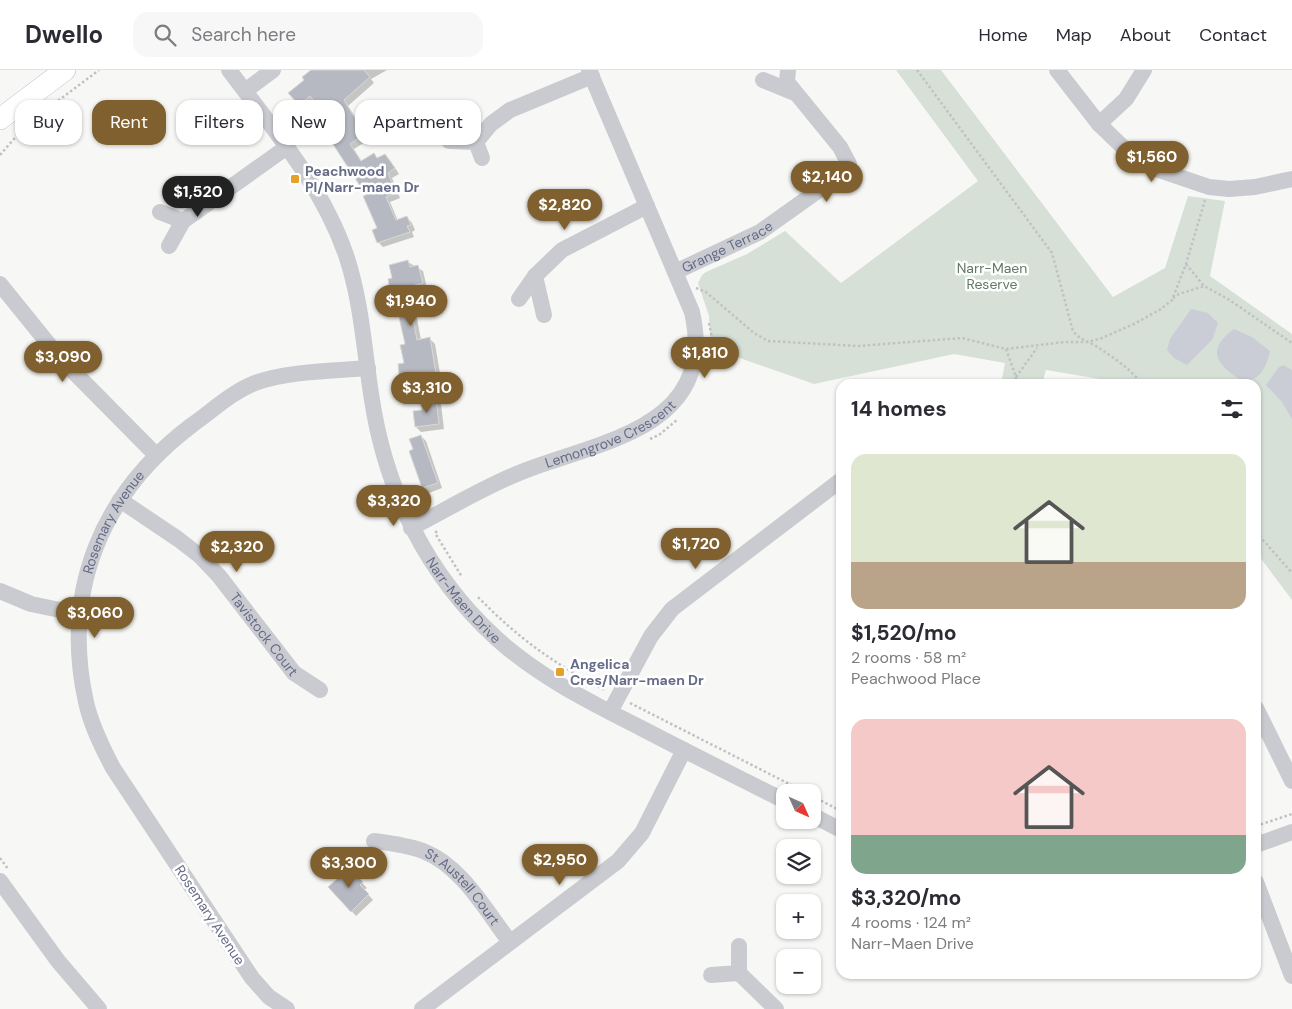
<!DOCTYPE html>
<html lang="en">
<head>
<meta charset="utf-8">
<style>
  body { margin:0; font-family:"DM Sans",sans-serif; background:#f7f7f7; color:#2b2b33; height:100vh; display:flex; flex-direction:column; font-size:19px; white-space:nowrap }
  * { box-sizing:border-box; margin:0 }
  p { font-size:16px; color:#7c7c81 }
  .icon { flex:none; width:28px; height:28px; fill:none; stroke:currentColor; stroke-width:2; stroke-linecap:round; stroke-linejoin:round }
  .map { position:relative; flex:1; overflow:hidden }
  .panel { position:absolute; left:836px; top:309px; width:425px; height:600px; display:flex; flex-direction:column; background:#fff; border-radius:15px; box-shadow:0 1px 4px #0004 }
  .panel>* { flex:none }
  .top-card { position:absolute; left:15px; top:30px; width:475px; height:45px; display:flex; gap:10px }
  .needle { width:32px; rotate:135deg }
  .fabs { position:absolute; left:776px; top:714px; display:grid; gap:10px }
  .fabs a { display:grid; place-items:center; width:45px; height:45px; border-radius:10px; background:#fff; box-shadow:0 1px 4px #0004; font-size:25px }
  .price { position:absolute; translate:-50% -42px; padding:0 11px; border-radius:18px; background:#7f602e; color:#fff; font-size:16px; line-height:32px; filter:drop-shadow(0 1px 2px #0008) }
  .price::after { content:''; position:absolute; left:50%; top:30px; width:15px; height:11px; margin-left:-8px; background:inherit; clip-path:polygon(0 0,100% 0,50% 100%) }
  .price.current { background:#222; color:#fff }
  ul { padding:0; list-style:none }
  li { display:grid; align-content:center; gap:10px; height:265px; padding:0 15px }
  li span { display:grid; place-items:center; height:155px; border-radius:15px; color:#555 }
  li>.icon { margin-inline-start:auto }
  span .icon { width:90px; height:90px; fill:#fffc; stroke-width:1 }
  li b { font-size:21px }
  h2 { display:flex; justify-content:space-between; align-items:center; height:60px; padding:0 15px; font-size:21px }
  .chip { padding:0 18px; border-radius:15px; background:#fff; box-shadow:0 1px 4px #0004; font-size:18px; line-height:45px }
  .chip.current { background:#7f602e; color:#fff }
  header { display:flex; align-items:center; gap:30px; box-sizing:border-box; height:70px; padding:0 25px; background:#fff; border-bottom:1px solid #e1e1e2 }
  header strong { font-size:24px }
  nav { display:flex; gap:28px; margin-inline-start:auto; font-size:18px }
  .search { width:350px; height:45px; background:#f7f7f7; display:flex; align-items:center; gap:12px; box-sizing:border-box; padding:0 18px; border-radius:15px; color:#7c7c81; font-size:19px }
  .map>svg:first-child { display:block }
</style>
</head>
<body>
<header>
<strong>Dwello</strong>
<div class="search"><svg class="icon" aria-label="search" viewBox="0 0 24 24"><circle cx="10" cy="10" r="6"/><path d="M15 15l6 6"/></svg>Search here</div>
<nav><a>Home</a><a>Map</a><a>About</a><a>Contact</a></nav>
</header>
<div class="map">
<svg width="1292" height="939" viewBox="0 0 1292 939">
  <rect width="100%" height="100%" fill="#f7f8f5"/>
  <path fill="#d6e0d7" d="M896 0H941L1113 227 1165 198 1188 126 1225 131 1210 206 1292 264V530L1256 482V314H1130L1046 300 1042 314H1001L1005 293 954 284 814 314 711 278 709 246 698 213 702 205 706 202 747 184 785 161 841 213 978 111Z"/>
  <path fill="#cacdd6" d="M1191 239 1208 243 1218 253 1212 270 1187 295 1174 288 1167 280 1170 269Z
    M1234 259 1252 267 1270 281C1266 298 1260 310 1243 312 1219 295 1203 282 1234 259Z
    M1283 295 1292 300V349L1282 332 1266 315 1278 298Z"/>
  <path fill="#0003" d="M315 0H387L371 9 374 13 348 36 370 69 354 79 362 92 378 89 385 85 390 90 399 104 392 108 400 128 390 132 398 151 407 147 412 153 415 160 412 162 414 167 383 177 378 172V159L368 126 330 67 328 68 323 63 326 45 315 31 305 40 290 24Z
    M408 192 423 201 427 218 419 220 423 236 415 238 421 270 429 268 435 274 441 309 430 311 431 322 413 324 408 319 407 310 400 305 405 294 406 275 395 224 392 220 393 209Z
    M436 329 441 334 444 359 421 362 416 357 414 342 424 341Z
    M421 366 426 371 442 418 429 423 424 418 411 381 415 380Z
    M348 798 367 818 364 820 373 830 356 846 330 817Z"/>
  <path fill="#b7b9c2" stroke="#d9dad7" d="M311 0H364L370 7 344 30 365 64 350 74 361 91 374 83 377 88 385 84 395 98 388 103 396 123 386 127 396 150 407 146 411 155 407 156 410 162 377 173 372 160 377 158 363 126 366 125 325 62 322 64 313 52 324 44 310 26 299 35 288 23 304 10 302 7Z
    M408 190 410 197 418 195 423 213 415 215 418 231 410 233 417 270 430 267 436 304 426 306 427 317 407 319 405 305H399L398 294 404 293 400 275 405 274 393 220 390 221 388 209 392 208 389 195Z
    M436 328 439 354 415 357 413 341 422 340 421 330Z
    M421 365 438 413 422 418 409 381 413 379 409 369Z
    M348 797 363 812 360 815 369 824 351 842 328 817 339 807 337 805Z"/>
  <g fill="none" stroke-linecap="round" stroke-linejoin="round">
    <g stroke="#bcbdc3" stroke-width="22">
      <path id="major" d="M0 49 65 0"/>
    </g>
    <path stroke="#c1c1c5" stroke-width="2.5" stroke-dasharray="2.5 2.5" stroke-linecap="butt" d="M917 0 1052 183 1073 261C1079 269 1087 271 1096 276 1111 286 1131 299 1142 314
      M0 85 27 54 99 0
      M1186 194 1204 216 1228 229 1292 273
      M696 218 706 222 754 263 768 271 858 276 962 268 1006 279 1065 272H1088L1102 268 1134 254 1161 239 1172 230 1186 194 1205 130
      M1173 228 1179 224 1204 216
      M709 253 712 268 710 277
      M1006 279 1016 307 1015 314
      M1016 307 1037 278
      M650 369 659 365 678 349
      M437 461 435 463 462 507
      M1256 462 1292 503
      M478 527C518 568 554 594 605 620
      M630 633 805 722
      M812 726 841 741
      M1256 756 1292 744
      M0 788 8 799"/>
    <g stroke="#cacbd0" stroke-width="16">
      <path id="s1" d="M229 0C273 59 322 115 346 185 362 233 364 281 372 330 386 421 427 505 496 568 539 607 590 632 641 658 689 683 737 707 785 731"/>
      <path d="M1057 0 1099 54 1130 84 1156 99 1209 117 1229 119 1255 117 1292 109"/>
      <path d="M763 10 795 23"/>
      <path d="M245 21 273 0"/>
      <path d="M1099 54 1126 29 1144 0"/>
      <path d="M449 71 476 72 482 88"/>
      <path d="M476 72 491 54 510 40 592 6"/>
      <path d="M160 142 183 151 169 176"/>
      <path d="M183 151 287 77"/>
      <path id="s2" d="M675 202 760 162 840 105 849 94 840 77 787 12 788 0"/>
      <path d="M535 206 544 245"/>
      <path d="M0 214 59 287 156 385"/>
      <path d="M519 229 535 206 562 180 647 136"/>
      <path id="s3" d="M120 430 178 469 200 486 219 506 294 603 320 620"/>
      <path id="s4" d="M411 458C448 439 485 416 524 401 602 371 718 357 692 242L589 0"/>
      <path d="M0 521 31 534 79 544"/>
      <path d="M1256 638 1292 711"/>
      <path d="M610 642 651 566 672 539 841 410"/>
      <path d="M812 745 841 760"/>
      <path id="s5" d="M374 771C390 773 407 775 423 781 462 796 486 841 510 872"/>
      <path d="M1256 775 1292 762"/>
      <path d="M0 811 58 891 99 939"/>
      <path d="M1256 812 1292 906"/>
      <path d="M739 903 776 939"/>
      <path d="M711 905 739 903V876"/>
      <path id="s6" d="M287 939 269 927 252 908 113 698C102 677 91 655 86 632 61 520 102 423 192 355 212 341 232 322 255 313 287 301 333 301 368 298"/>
      <path d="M422 939 618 791 642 763 684 680"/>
    </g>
    <use href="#major" stroke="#fff" stroke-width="21"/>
  </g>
  <g fill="#e6a027" stroke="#fff" stroke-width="2">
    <rect x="290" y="104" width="10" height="10" rx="2.5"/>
    <rect x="555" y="597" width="10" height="10" rx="2.5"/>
  </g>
  <g text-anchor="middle" stroke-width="5" stroke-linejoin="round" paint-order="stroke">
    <g font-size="14" font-weight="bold" fill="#666b87" stroke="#fff" text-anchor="start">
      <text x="305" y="106">Peachwood<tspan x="305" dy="16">Pl/Narr-maen Dr</tspan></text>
      <text x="570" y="599">Angelica<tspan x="570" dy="16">Cres/Narr-maen Dr</tspan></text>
    </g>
    <g font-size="14" fill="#666b87" stroke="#fff">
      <text dy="5" stroke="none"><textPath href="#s2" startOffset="58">Grange Terrace</textPath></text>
      <text dy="5" stroke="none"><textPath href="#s4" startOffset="221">Lemongrove Crescent</textPath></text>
      <text dy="5" stroke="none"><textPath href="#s6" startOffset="558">Rosemary Avenue</textPath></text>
      <text dy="5" stroke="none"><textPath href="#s1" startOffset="591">Narr-Maen Drive</textPath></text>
      <text dy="5" stroke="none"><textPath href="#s3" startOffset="199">Tavistock Court</textPath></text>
      <text dy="5" stroke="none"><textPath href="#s5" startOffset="104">St Austell Court</textPath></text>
      <text transform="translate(210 845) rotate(57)" y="5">Rosemary Avenue</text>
    </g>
    <g font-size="14" fill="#617966" stroke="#fff">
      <text x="992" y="203">Narr-Maen<tspan x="992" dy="16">Reserve</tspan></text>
    </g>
  </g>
</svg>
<div class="fabs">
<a><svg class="needle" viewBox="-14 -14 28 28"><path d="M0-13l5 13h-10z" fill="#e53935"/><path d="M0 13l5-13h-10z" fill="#7c7c81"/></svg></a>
<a><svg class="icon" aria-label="layers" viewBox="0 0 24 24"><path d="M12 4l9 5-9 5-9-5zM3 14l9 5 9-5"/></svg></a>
<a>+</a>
<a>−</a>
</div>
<b class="price" style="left:1152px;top:113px">$1,560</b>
<b class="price" style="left:827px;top:133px">$2,140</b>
<b class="price current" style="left:198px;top:148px">$1,520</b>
<b class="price" style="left:565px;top:161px">$2,820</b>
<b class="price" style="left:411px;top:257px">$1,940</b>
<b class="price" style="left:705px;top:309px">$1,810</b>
<b class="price" style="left:63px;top:313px">$3,090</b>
<b class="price" style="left:427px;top:344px">$3,310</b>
<b class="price" style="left:394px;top:457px">$3,320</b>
<b class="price" style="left:696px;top:500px">$1,720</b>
<b class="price" style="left:237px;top:503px">$2,320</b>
<b class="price" style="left:95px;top:569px">$3,060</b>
<b class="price" style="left:560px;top:816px">$2,950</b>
<b class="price" style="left:349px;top:819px">$3,300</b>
<div class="top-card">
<a class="chip">Buy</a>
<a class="chip current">Rent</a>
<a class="chip">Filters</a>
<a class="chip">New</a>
<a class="chip">Apartment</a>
</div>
<section class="panel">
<h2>14 homes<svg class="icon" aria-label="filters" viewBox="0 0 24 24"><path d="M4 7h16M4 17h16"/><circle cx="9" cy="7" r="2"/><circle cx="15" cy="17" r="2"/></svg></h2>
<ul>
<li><span style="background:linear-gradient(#dfe7d0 70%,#b9a48a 0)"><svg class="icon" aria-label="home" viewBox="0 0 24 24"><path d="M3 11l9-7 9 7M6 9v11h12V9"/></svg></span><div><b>$1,520/mo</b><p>2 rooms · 58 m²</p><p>Peachwood Place</p></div></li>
<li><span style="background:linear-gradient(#f6c9c9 75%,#7fa58c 0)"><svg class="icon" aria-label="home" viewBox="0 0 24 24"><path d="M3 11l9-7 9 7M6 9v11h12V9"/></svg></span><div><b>$3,320/mo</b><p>4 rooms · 124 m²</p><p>Narr-Maen Drive</p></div></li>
</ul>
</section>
</div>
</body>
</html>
